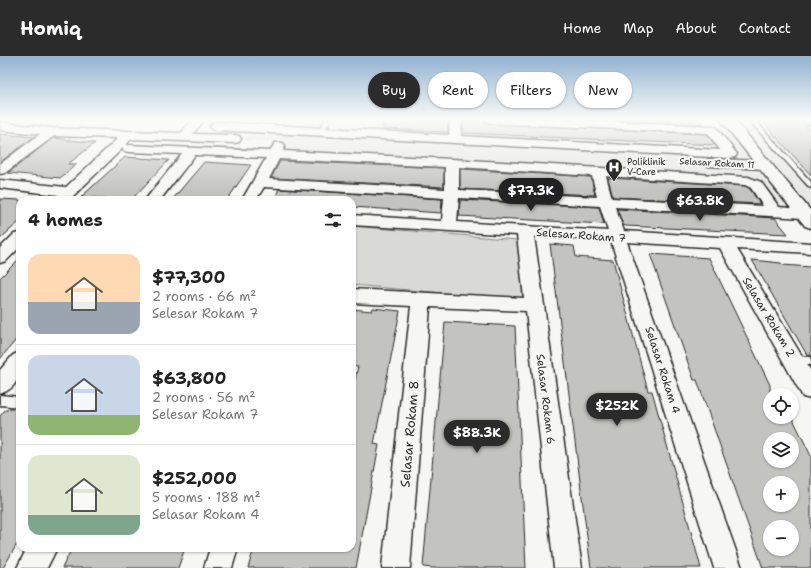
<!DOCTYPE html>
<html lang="en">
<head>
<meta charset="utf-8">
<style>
  body { margin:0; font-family:"Shantell Sans",sans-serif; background:#f2f2f2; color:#222; height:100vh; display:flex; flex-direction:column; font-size:15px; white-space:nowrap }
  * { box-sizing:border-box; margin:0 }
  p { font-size:13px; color:#767676 }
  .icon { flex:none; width:22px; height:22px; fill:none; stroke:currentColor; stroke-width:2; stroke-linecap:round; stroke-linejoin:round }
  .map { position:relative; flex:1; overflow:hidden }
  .drawer { position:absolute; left:16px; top:140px; width:340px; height:356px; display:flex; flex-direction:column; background:#fff; border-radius:12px; box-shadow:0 1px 3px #0004 }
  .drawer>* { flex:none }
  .banner { position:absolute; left:368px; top:16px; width:380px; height:36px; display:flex; gap:8px }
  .controls { position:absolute; left:763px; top:332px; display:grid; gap:8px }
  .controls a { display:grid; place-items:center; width:36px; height:36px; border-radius:50%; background:#fff; box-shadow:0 1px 3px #0004; font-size:20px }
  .price { position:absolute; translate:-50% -34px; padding:0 9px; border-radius:14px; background:#2b2b2b; color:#fff; font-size:13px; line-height:26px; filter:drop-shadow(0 1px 2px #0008) }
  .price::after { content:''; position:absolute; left:50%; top:24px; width:12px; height:9px; margin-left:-6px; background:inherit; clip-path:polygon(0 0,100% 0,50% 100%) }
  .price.on { background:#222; color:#fff }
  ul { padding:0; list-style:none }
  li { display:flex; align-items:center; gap:12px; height:100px; padding:0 12px }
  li+li { border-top:1px solid #e0e0e0 }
  li span { display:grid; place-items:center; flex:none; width:112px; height:80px; border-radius:12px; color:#555 }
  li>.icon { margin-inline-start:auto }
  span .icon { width:48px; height:48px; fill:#fffc; stroke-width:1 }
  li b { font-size:17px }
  h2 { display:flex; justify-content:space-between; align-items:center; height:48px; padding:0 12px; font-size:17px }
  .chip { padding:0 14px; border-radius:18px; background:#fff; box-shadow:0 1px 3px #0004; font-size:14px; line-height:36px }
  .chip.on { background:#2b2b2b; color:#fff }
  header { display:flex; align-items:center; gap:24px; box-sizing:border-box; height:56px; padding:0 20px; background:#2b2b2b; color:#fff }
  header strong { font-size:19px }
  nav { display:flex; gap:22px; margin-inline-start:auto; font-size:14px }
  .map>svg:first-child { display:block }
</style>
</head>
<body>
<header>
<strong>Homiq</strong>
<nav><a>Home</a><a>Map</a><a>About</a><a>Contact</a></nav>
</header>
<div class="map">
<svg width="811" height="512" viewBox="0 0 811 512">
  <rect width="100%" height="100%" fill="#f6f6f2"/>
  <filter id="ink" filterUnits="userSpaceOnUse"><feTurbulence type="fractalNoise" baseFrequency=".025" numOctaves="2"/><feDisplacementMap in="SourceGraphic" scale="8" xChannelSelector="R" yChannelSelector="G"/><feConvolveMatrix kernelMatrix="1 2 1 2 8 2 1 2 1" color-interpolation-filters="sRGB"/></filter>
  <g filter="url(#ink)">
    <path fill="#e7e7e3" d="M224 63H482L735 75 726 63H806L811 68V166L802 155 259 126 281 86 206 82Z"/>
    <path fill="#d9d9d5" stroke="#828280" d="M352 170 518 184 523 244 352 229Z"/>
    <path fill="#c3c3c0" stroke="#2b2b2b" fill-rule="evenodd" d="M383 63 448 64V76L383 73Z
      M593 63H699L703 68Z
      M760 63H798L811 75V119Z
      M463 64H483L490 68 707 78 715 89 463 77Z
      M0 78 34 81 0 106Z
      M53 82 95 87 68 108H77L60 122 8 117Z
      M125 101 169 104 131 144 81 141Z
      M280 105 444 112V131L271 122Z
      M204 106 251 109 227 144H172Z
      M460 113 591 121 595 139 460 133Z
      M608 122 745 130 750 133 760 148 613 141Z
      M279 133 442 143 441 157 352 151V144H274Z
      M0 143 20 144V165L0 183Z
      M460 144 599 151 604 168 459 160Z
      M617 153 775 162 788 178 626 170 623 169Z
      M550 188 574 190 576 201 613 204 648 335H652L701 512H591Z
      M650 198 709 202 770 329V361H792L811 400V512H763L697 324H694ZM770 383H792V405H770ZM770 427H792V449H770ZM770 471H792V493H770Z
      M20 202V279L0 303V222Z
      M752 204 781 207 783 209 811 211V300L807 299Z
      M373 252 400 255 374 388 379 389 356 512H248L254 492H352V334L358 311 352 310V253L372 255Z
      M445 266 515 270 526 512H433L423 511Z
      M10 352H20V483L3 512H0V360L5 354H8Z
      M72 492H185L178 512H62Z"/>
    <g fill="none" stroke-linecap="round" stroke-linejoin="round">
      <g stroke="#2b2b2b" stroke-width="3">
        <path id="lane" d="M325 63H331L324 76H320L319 75Z
          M748 63H754L811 126V132L809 131Z
          M803 63H809L811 65V70Z
          M794 300 811 301V309L791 307 789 304 791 301Z
          M0 339 20 341V351L0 349Z"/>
      </g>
      <g stroke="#2b2b2b" stroke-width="3">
        <path id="street" d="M193 63H205L193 78 235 79 239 80 241 83 239 86 235 87 131 83 126 89 270 95 275 87H283L285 90 283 95 452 103 748 121 761 126 779 151 809 154 811 158 809 160 804 162 615 151 624 175 811 187V197L737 193 811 315V343L803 341 720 192 627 186 742 512H714L611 185 534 180 582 512H554L526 255 430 251 410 512H382L411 250 352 247V233L524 242 517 179 352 169V159L442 165 444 142 264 131 256 144H242L266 102 195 99 160 144H145L182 98 129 96 124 95 123 92 69 144H54L58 139 0 132V124L66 131 118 82 54 80 5 117 0 118V108L40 78 0 74V66L51 72 181 77ZM279 103 445 111V133L269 123ZM459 111 592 120 597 141 459 134ZM606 120 745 129 751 132 763 150 612 142ZM459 142 600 150 608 175 457 166Z
          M450 63H462L461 80 720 94 708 77 490 67 486 65 484 63H561L712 70 716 71 737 98 735 101 730 102 216 74 212 73 210 70 212 67 216 66 449 79Z
          M713 103 764 105 769 106 771 109 769 112 764 113 708 110 706 107 708 104Z
          M20 177V191L6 205 0 207V192L14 178Z
          M20 296C20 316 21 331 0 338V314L13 299Z
          M27 492H57L47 512H17Z
          M210 492H238L232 512H204Z"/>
      </g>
      <g stroke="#2b2b2b" stroke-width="3">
        <path id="secondary" d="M720 63H734L811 155V172L805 170Z"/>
      </g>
      <use href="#lane" fill="#f6f6f2" fill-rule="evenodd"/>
      <use href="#street" fill="#f6f6f2" fill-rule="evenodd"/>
      <use href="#secondary" fill="#f6f6f2" fill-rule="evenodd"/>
    </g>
  </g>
  <linearGradient id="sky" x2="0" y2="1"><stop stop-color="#91b2d0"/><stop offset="0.47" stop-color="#fbfbf9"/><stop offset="1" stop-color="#fbfbf9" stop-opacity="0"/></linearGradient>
  <rect width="811" height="135" fill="url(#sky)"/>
  <defs>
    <g id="hospital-pin" transform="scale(0.9)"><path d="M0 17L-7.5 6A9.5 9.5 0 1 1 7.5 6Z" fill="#2b2b2b" stroke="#f6f6f2"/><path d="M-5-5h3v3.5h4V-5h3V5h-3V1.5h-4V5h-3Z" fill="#fff"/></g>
  </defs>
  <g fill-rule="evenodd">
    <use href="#hospital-pin" x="614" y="111"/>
  </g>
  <g text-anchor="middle" stroke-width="4" stroke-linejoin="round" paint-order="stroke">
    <g font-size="9" fill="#2b2b2b" stroke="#f6f6f2" text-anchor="start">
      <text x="627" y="109">Poliklinik<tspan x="627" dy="10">V-Care</tspan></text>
    </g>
    <g font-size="9" fill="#2b2b2b" stroke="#f6f6f2">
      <text transform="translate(717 107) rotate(3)" y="3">Selasar Rokam 11</text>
    </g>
    <g font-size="11" fill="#2b2b2b" stroke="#f6f6f2">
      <text transform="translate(581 179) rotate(4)" y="4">Selesar Rokam 7</text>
      <text transform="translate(769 261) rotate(59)" y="4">Selasar Rokam 2</text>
      <text transform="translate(663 314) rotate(72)" y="4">Selasar Rokam 4</text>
      <text transform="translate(546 343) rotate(83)" y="4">Selasar Rokam 6</text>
    </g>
    <g font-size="13" fill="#2b2b2b" stroke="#f6f6f2">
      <text transform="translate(409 378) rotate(-85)" y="5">Selasar Rokam 8</text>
    </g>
  </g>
</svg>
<div class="controls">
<a><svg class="icon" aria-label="locate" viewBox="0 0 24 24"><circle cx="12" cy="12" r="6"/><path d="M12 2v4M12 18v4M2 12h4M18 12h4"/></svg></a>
<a><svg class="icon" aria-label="layers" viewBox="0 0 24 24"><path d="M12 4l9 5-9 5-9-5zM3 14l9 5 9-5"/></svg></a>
<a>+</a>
<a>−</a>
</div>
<b class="price on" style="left:531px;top:156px">$77.3K</b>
<b class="price" style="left:700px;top:166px">$63.8K</b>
<b class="price" style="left:617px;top:371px">$252K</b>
<b class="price" style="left:477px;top:398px">$88.3K</b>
<div class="banner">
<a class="chip on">Buy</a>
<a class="chip">Rent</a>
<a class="chip">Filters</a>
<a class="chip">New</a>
</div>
<section class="drawer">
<h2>4 homes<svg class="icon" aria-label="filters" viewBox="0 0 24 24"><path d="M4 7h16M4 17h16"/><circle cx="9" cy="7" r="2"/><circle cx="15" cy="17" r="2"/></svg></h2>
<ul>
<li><span style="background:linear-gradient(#ffd9b3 60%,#9aa5b1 0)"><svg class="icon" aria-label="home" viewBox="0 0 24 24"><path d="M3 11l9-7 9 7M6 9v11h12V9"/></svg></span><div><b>$77,300</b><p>2 rooms · 66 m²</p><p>Selesar Rokam 7</p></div></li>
<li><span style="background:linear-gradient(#c9d6e8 75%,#8fb573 0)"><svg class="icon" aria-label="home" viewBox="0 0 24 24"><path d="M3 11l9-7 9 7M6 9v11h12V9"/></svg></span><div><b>$63,800</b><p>2 rooms · 56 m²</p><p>Selesar Rokam 7</p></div></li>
<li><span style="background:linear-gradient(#dfe7d0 75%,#7fa58c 0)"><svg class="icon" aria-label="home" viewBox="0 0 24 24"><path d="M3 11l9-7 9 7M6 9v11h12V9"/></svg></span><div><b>$252,000</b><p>5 rooms · 188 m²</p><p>Selasar Rokam 4</p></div></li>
</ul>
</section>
</div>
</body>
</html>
